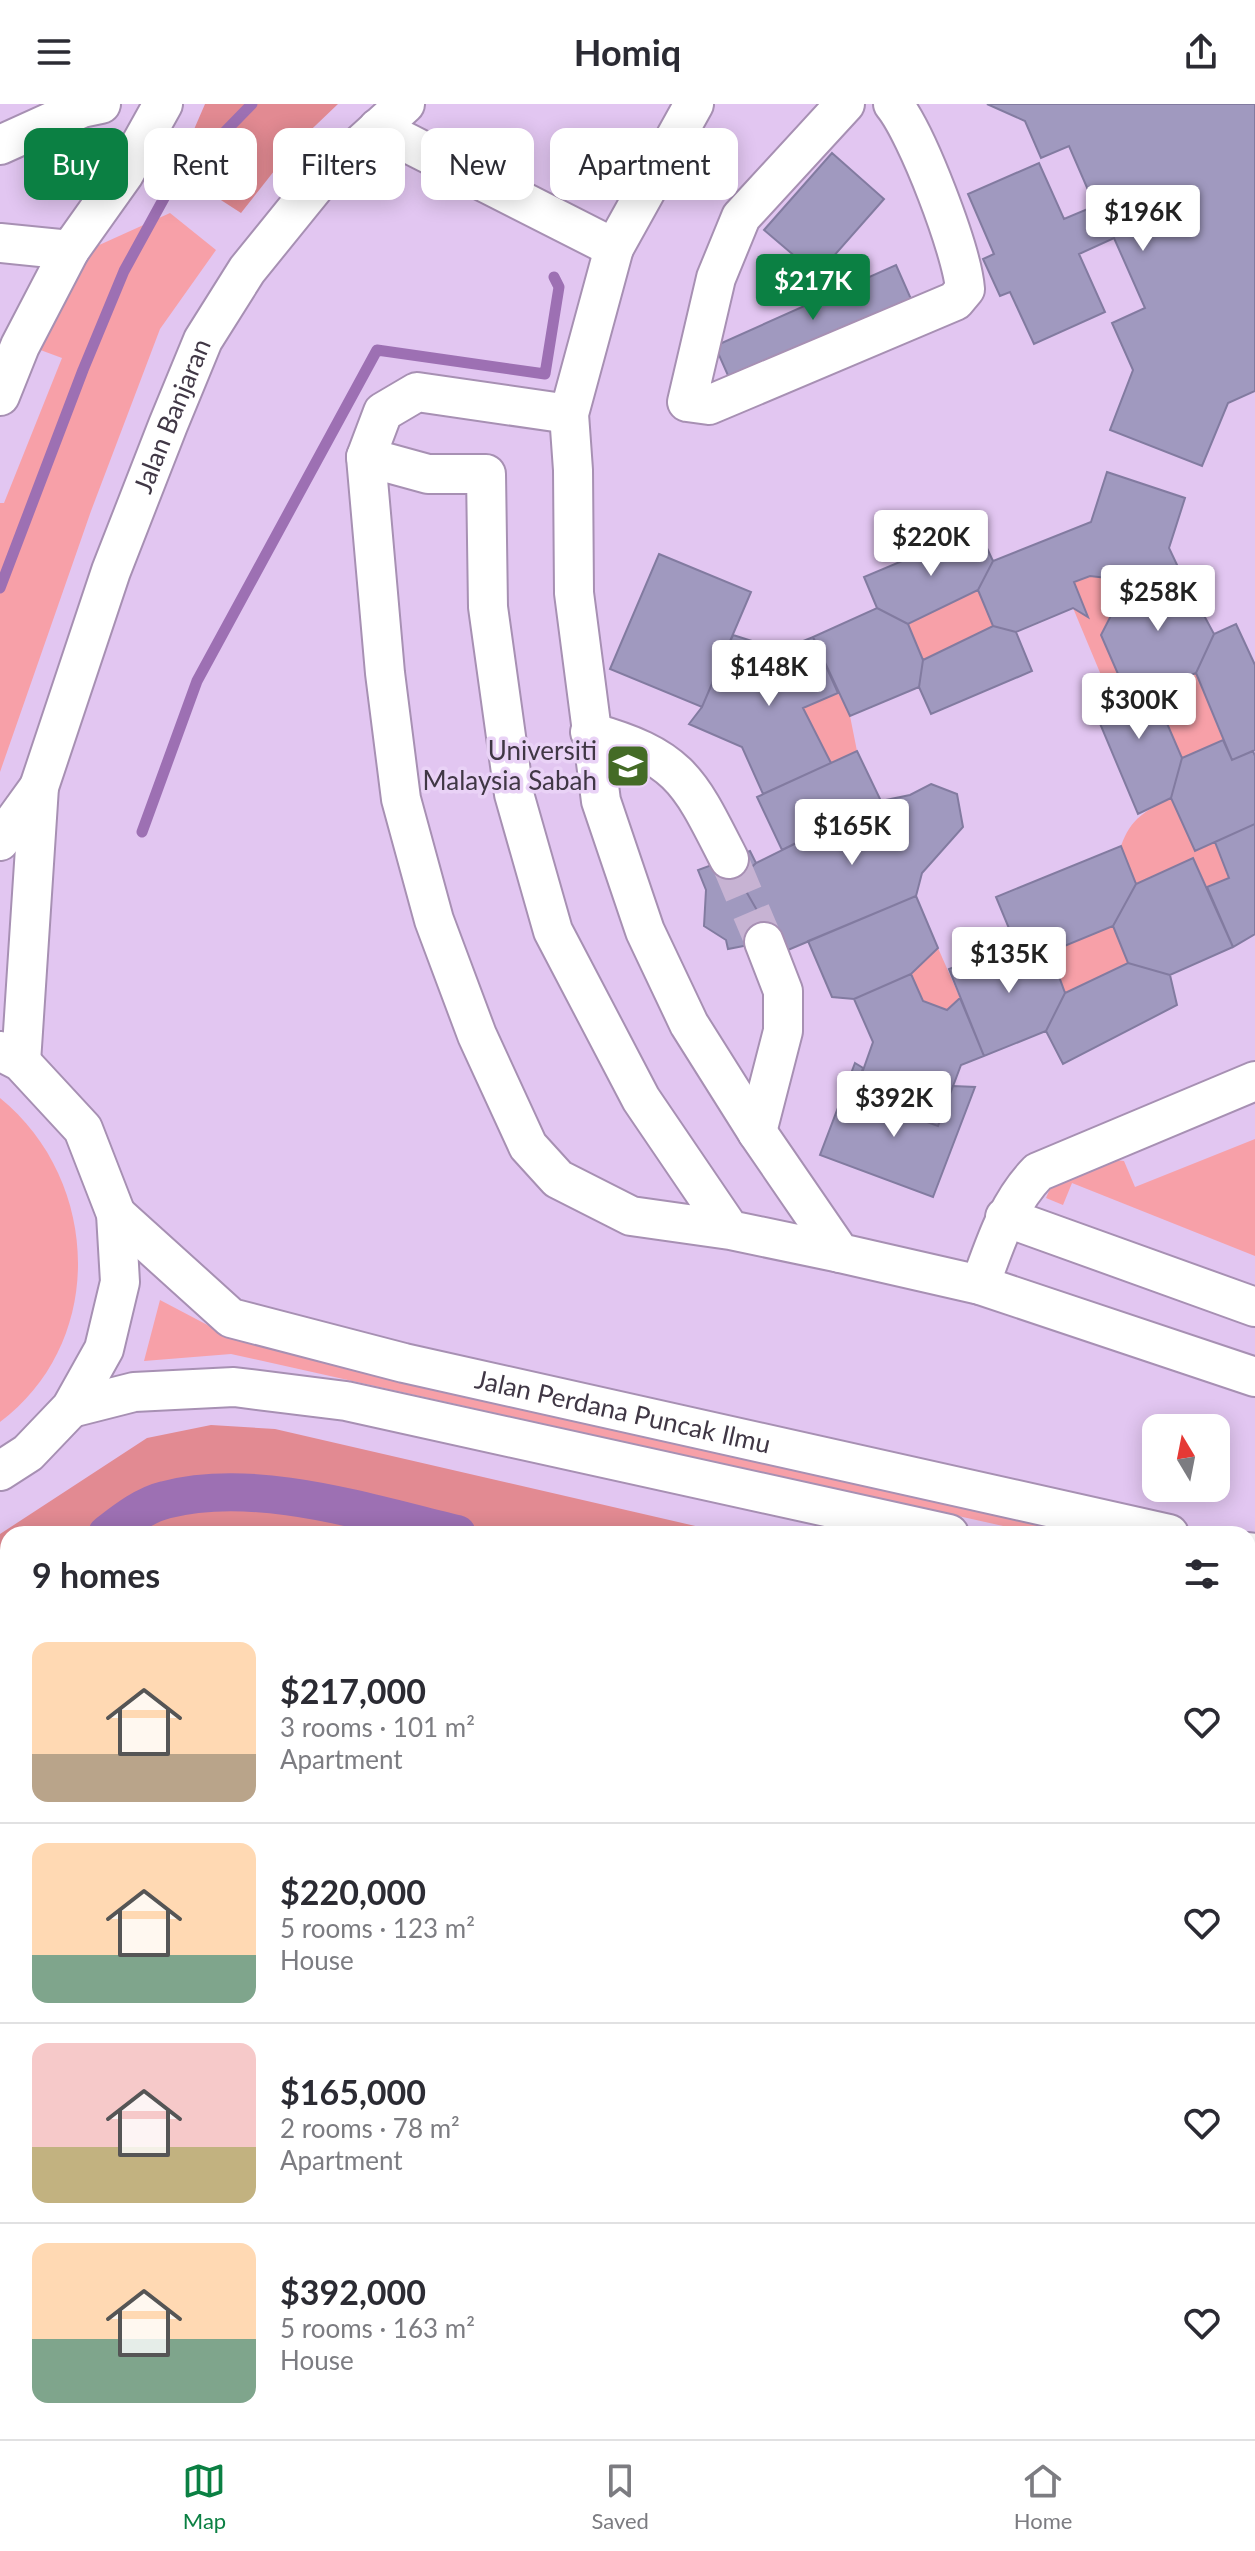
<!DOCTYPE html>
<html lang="en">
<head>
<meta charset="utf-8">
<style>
  body { margin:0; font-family:Lato,sans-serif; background:#f7f7f7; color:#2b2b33; height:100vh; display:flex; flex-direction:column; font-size:30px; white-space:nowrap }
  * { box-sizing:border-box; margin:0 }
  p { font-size:26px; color:#7c7c81 }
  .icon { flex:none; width:44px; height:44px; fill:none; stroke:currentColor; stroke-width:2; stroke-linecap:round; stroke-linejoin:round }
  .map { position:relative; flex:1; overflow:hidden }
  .sheet { position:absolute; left:0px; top:1422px; width:1256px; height:914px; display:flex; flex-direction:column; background:#fff; border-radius:24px 24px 0 0; box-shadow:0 4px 20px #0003 }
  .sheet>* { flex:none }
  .guide { position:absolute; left:24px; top:24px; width:800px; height:72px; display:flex; gap:16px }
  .needle { width:52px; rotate:350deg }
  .controls { position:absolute; left:1142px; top:1310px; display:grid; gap:16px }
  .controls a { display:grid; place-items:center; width:88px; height:88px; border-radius:16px; background:#fff; box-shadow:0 4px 20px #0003; font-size:40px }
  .price { position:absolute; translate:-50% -68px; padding:0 18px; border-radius:8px; background:#fff; color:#222; font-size:26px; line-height:52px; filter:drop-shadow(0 2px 4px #0008) }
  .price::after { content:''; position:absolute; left:50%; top:48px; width:24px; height:18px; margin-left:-12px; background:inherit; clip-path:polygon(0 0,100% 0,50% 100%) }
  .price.active { background:#0b8043; color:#fff }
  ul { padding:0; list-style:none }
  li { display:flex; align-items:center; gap:24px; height:200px; padding:0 32px }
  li+li { border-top:2px solid #e1e1e2 }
  li span { display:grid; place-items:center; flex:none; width:224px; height:160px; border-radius:16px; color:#555 }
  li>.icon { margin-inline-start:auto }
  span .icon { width:96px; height:96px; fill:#fffc; stroke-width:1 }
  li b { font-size:34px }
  h2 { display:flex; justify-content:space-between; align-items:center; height:96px; padding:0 32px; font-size:34px }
  .chip { padding:0 28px; border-radius:16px; background:#fff; box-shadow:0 4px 20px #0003; font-size:28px; line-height:72px }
  .chip.active { background:#0b8043; color:#fff }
  header { display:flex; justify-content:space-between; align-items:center; height:104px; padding:0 32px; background:#fff; font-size:36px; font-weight:700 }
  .menu { display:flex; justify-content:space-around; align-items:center; height:112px; border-top:2px solid #e1e1e2; background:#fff; font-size:22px; color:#7c7c81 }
  .menu a { display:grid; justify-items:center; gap:4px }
  .menu .active { color:#0b8043 }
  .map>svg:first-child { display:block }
</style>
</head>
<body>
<header><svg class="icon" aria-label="menu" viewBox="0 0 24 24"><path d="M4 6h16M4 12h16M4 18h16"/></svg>Homiq<svg class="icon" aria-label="share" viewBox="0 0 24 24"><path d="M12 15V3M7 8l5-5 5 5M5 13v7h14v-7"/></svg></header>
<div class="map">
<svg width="1255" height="2335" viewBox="0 0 1255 2335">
  <rect width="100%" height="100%" fill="#e9d2f6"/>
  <path fill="#e2c6f1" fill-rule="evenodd" d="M0 0H1255V2335H0ZM1156 1324H1216V1384H1156ZM8 1430H1248V2328H8Z"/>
  <path fill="#f7a0a8" d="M170 109 216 146 160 225 91 407 0 668V399H4L62 254 35 244 62 189 97 142Z
    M1090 472 1107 474 1122 490 1101 531 1118 570 1106 583 1073 504 1088 512 1074 478Z
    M978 486 993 522 923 556 908 520Z
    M1196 569 1223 636 1182 654 1153 587Z
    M838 589 850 612 857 647 831 659 803 604Z
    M1171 694 1195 747 1215 738 1229 774 1207 783 1193 755 1136 780 1121 742C1131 714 1145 707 1171 694Z
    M1113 822 1128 859 1065 889 1050 848Z
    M938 844 960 894 947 906 923 897 911 870Z
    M0 994C101 1076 107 1238 0 1318Z
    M1255 1035V1152L1072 1079 1063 1101 1046 1094 1051 1082 1107 1055 1124 1057 1135 1083Z
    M160 1196 236 1236 1096 1430H1039L231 1250 144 1257Z
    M1248 1793 1255 1795V2019L1248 2017Z
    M8 2151V2328H159L157 2335H0V2161Z
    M262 2328H456L454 2335H261Z
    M980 2328H1067L1065 2335H978Z"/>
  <path fill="#e28a92" d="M205 0H338L293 43 241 109 176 67Z
    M211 1321 275 1325 730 1430H8V1641H0V1430L147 1334Z
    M1248 1550 1255 1552V1733L1248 1731Z"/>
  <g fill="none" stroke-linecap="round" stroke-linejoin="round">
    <path stroke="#9d70b3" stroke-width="11" d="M0 484 83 266 124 167 169 85 252 0
      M142 728 197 577 377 246 545 270 559 183 554 173"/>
    <path stroke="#9d70b3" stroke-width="38" d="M107 1430C124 1417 144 1401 165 1396 256 1372 368 1409 457 1430
      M0 1501 8 1497
      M1248 1629 1255 1631"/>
  </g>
  <path fill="#a099bf" stroke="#827ba0" stroke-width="2" d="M987 0H1255V287L1228 299 1202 362 1110 326 1133 266 1112 219 1145 204 1114 134 1079 150 1105 208 1034 240 1010 188 1000 192 983 155 994 150 968 90 1039 59 1064 115 1095 102 1069 42 1041 54 1025 17Z
    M832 49 884 95 817 171 764 126Z
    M896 161 911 195 730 276 715 242Z
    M1107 368 1185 394 1169 444 1179 465 1122 490 1107 474 1090 472 1074 478 1088 513 1073 504 1016 528 993 522 978 486 993 457 1091 418Z
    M978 425 993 457 978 486 908 520 877 504 864 473Z
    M659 450 751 488 702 603 610 565Z
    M1179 465 1214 530 1196 569 1153 587 1118 570 1101 531 1122 490Z
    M877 504 908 520 923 556 919 583 850 612 813 533Z
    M1236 520 1255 561V646L1232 656 1196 569 1214 530Z
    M993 522 1016 528 1032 567 931 610 919 583 923 556Z
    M733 531 781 546 813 533 838 589 803 604 831 659 763 690 742 643 689 620 702 603Z
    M1118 570 1153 587 1182 654 1171 694 1138 710 1088 591 1106 583Z
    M1223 636 1232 656 1253 647 1255 652V720L1195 747 1171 694 1182 654Z
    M857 647 881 697 782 746 757 693Z
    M931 680 957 690 963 723 922 769 916 792 776 851 774 836 739 775 756 759 881 697 910 691Z
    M1255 720V830L1233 843 1207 783 1229 774 1215 738Z
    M1121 742 1136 780 1113 822 1050 848 1015 839 996 793Z
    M750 747 756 759 739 775 774 836 728 845 726 836 704 822 706 786 698 766Z
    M1193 754 1233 843 1170 871 1128 859 1113 822 1136 780Z
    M916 792 938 844 911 870 854 895 832 893 808 837Z
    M1015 839 1050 848 1065 889 1046 927 984 952 949 865Z
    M1128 859 1170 871 1177 901 1063 960 1046 927 1065 889Z
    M911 870 923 897 947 906 960 894 984 952 961 961 938 1022 854 992 873 938 854 895Z
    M855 959 863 964 854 992 938 1022 953 982 975 983 933 1093 820 1051Z
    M1248 2026 1255 2028V2131L1248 2130Z
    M196 2328H262L260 2335H194Z
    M456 2328H747L768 2335H454Z
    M921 2328H980L978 2335H919Z
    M1067 2328H1236L1255 2335H1065Z"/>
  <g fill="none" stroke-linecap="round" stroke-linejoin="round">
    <path stroke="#c7b3d3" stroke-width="38" stroke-dasharray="38 19" stroke-linecap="butt" d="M729 755 764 838"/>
    <g stroke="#a790b3" stroke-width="42">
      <g id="minor">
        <path d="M845 0 741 113 716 174 687 298 709 301 955 197 965 185C962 147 917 29 893 0"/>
        <path d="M378 24 614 144 694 0"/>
        <path d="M0 41 82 4 101 0"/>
        <path d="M0 139 70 146 124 70 163 0"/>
        <path d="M614 144 569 310 573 366 574 489 601 697 645 827 689 920 757 1028 840 1149 980 1181 1255 1273"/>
        <path d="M0 292 20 242 70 146"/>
        <path d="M366 353 383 308 417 288 569 310"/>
        <path d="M590 628C680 653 689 676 729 755"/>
        <path d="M0 737 39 683"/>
        <path d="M0 947 21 958 83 1025 116 1110 120 1178 104 1245 71 1304 28 1349 0 1367"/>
        <path id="s1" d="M21 958 39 683 111 467 168 321 203 236 247 166 315 82 405 0"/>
        <path d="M757 1028 783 927V887L764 838"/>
        <path id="s2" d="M116 1110 231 1214 404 1259 1169 1430"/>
        <path d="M1005 1113 1255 1203"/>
        <path d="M730 1126 631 1112 558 1075 528 1042 477 931 434 816 401 695 385 569 366 353 428 370H486L488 503 514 690 553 827 641 995 730 1126 840 1149"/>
        <path d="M980 1181C995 1140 1007 1100 1038 1068L1255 977"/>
        <path d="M71 1304 134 1288 234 1283 346 1297 949 1430"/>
        <path d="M1248 1448 1255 1449"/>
        <path d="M1248 1497 1255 1499"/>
        <path d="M0 1689 8 1690"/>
        <path d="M1248 1752 1255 1754"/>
        <path d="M0 1807 8 1813"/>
        <path d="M1248 1809 1255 1782"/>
        <path d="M8 1936 2 1943 8 1949"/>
        <path d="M1248 1936 1255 1938"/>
        <path d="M0 2115 8 2106"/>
      </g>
    </g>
    <use href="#minor" stroke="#fff" stroke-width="38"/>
  </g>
  <defs>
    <g id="university-square" transform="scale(2.3)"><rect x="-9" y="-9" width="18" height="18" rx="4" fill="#446b26" stroke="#e9d2f6"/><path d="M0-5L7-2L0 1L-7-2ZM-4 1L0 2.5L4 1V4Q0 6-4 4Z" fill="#fff"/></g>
  </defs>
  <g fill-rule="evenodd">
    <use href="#university-square" x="628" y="662"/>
  </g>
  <g text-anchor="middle" stroke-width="7" stroke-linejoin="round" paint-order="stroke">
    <g font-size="26" fill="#403745" stroke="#e9d2f6">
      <text dy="9" stroke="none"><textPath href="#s1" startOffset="670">Jalan Banjaran</textPath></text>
      <text dy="9" stroke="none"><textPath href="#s2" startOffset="558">Jalan Perdana Puncak Ilmu</textPath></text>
    </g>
    <g font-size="26" fill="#403745" stroke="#e9d2f6" text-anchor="end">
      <text x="597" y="656">Universiti<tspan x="597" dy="30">Malaysia Sabah</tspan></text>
    </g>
  </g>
</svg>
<div class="controls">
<a><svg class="needle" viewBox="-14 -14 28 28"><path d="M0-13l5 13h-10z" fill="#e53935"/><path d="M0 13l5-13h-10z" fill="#7c7c81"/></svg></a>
</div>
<b class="price" style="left:1143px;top:149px">$196K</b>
<b class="price active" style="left:813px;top:218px">$217K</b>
<b class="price" style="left:931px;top:474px">$220K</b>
<b class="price" style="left:1158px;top:529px">$258K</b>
<b class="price" style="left:769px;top:604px">$148K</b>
<b class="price" style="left:1139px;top:637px">$300K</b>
<b class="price" style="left:852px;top:763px">$165K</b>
<b class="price" style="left:1009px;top:891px">$135K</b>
<b class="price" style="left:894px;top:1035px">$392K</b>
<div class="guide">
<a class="chip active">Buy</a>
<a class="chip">Rent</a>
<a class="chip">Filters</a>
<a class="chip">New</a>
<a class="chip">Apartment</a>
</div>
<section class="sheet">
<h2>9 homes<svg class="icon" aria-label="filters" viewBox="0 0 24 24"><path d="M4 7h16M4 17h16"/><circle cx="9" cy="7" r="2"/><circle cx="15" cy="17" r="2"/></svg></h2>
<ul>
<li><span style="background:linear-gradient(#ffd9b3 70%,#b9a48a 0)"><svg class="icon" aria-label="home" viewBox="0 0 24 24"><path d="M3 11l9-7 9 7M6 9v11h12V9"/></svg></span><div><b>$217,000</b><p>3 rooms · 101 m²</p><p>Apartment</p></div><svg class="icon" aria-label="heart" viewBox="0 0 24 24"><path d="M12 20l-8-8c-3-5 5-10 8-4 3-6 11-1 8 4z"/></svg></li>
<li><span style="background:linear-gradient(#ffd9b3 70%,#7fa58c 0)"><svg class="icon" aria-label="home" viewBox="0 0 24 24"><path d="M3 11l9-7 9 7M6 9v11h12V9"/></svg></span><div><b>$220,000</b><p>5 rooms · 123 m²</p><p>House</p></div><svg class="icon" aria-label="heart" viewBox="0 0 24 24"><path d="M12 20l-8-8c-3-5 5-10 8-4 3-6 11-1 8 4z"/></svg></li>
<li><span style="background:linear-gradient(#f6c9c9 65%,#c2b280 0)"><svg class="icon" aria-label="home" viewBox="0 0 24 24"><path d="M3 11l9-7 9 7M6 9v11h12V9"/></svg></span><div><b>$165,000</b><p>2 rooms · 78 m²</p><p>Apartment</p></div><svg class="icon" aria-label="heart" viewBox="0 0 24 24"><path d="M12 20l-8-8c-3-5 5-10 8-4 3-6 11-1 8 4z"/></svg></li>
<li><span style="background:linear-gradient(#ffd9b3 60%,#7fa58c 0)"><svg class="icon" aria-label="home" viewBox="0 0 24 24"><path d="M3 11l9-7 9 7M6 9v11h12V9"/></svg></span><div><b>$392,000</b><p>5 rooms · 163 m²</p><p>House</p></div><svg class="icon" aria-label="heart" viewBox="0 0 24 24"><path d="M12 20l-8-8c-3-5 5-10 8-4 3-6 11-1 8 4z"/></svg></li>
</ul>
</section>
</div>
<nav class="menu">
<a class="active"><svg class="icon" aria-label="map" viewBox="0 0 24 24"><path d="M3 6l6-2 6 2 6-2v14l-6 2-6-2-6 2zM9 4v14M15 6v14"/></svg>Map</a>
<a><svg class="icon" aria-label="saved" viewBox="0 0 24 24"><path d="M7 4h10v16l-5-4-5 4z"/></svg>Saved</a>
<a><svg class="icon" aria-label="home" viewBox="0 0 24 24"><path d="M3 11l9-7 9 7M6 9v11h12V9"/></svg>Home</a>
</nav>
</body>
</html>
